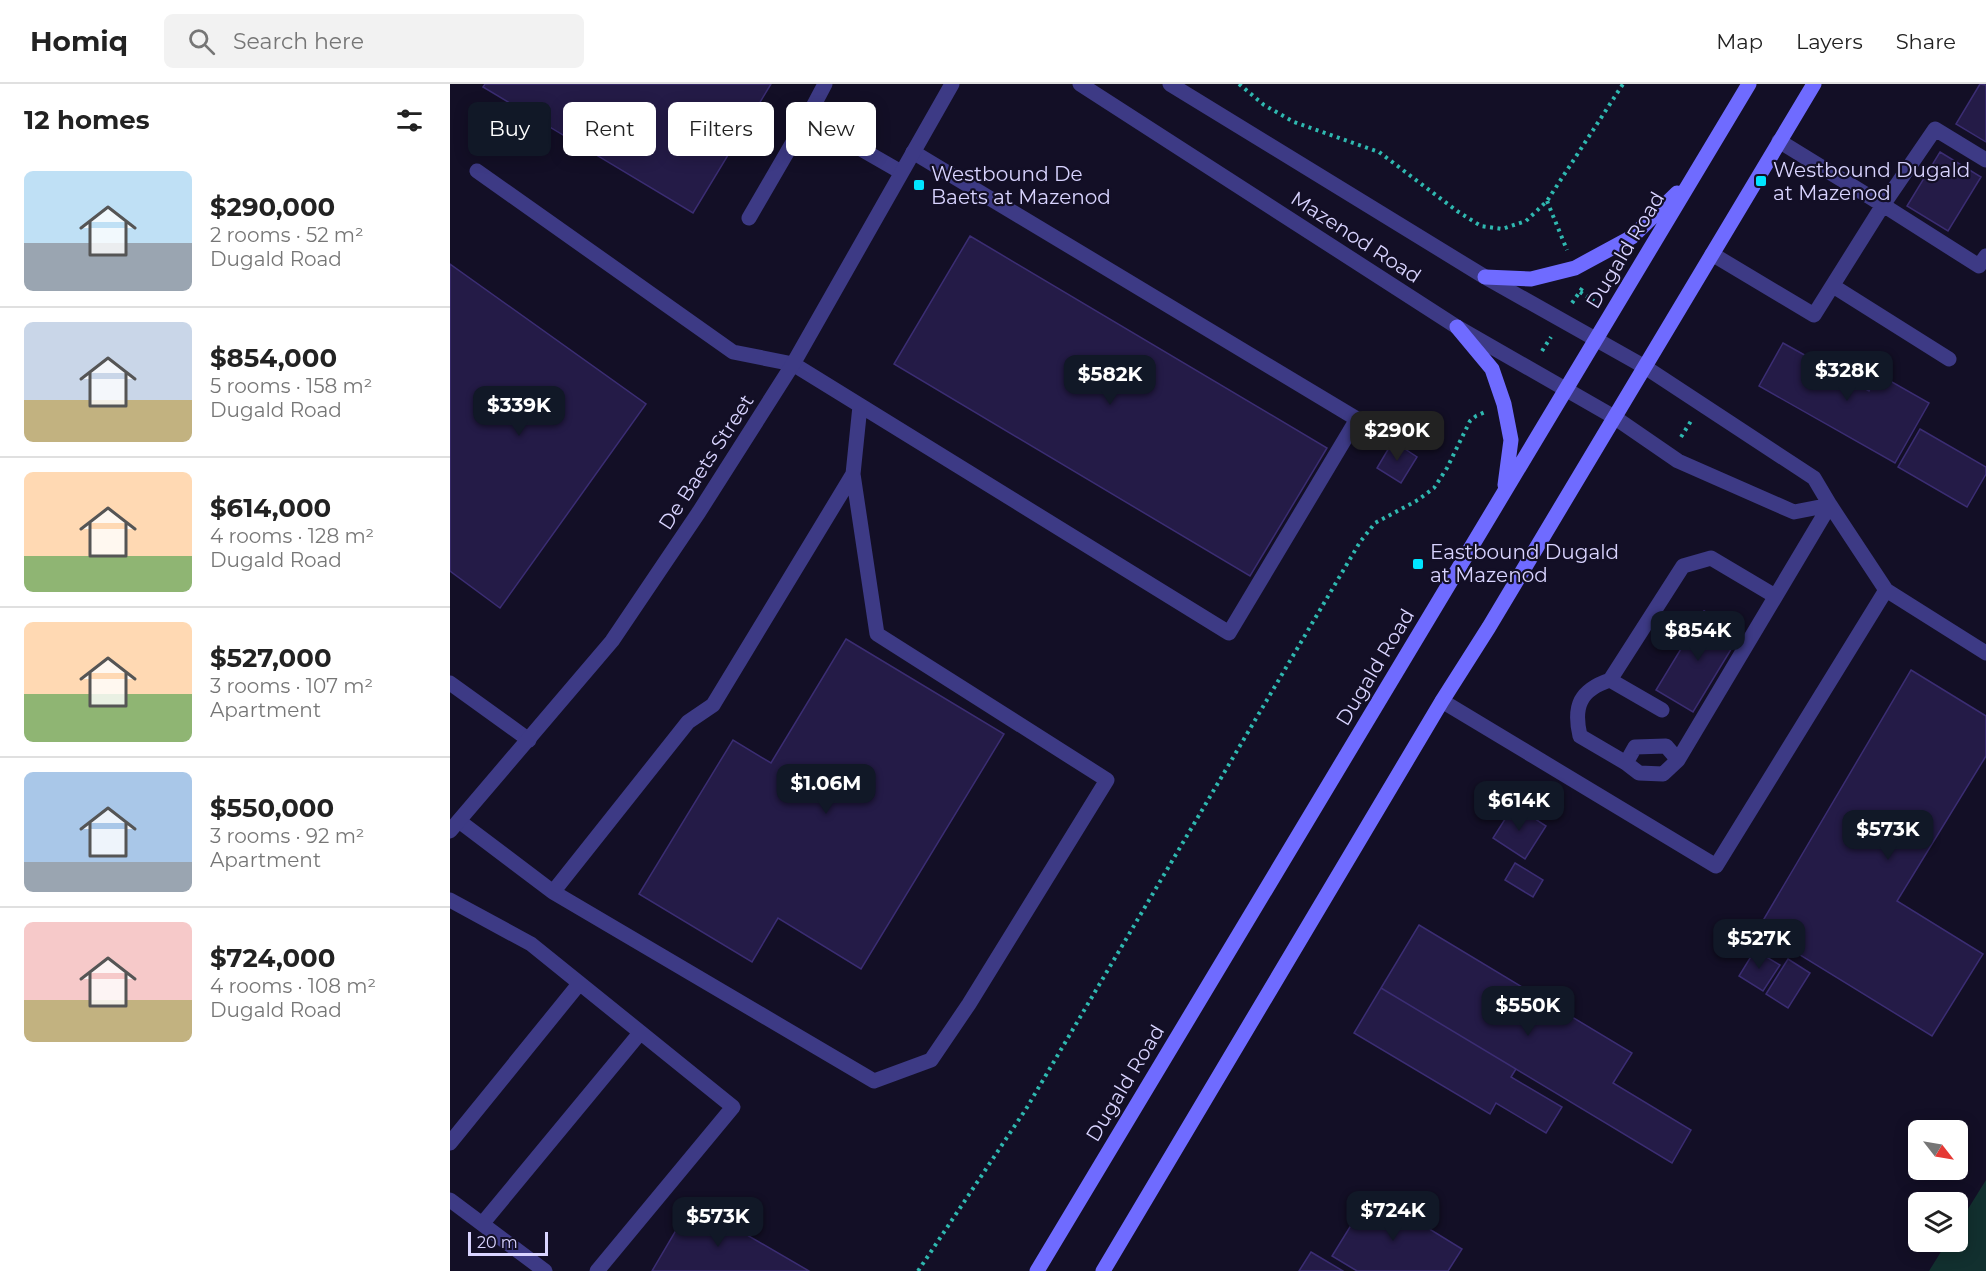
<!DOCTYPE html>
<html lang="en">
<head>
<meta charset="utf-8">
<style>
  body { margin:0; font-family:Montserrat,sans-serif; background:#f2f2f2; color:#222; height:100vh; display:flex; flex-direction:column; font-size:22px; white-space:nowrap }
  * { box-sizing:border-box; margin:0 }
  p { font-size:20px; color:#767676 }
  .icon { flex:none; width:33px; height:33px; fill:none; stroke:currentColor; stroke-width:2; stroke-linecap:round; stroke-linejoin:round }
  .map { position:relative; flex:1; overflow:hidden }
  .side { display:flex; flex-direction:column; background:#fff; width:450px }
  .side>* { flex:none }
  .top-card { position:absolute; left:18px; top:18px; width:570px; height:54px; display:flex; gap:12px }
  .needle { width:39px; rotate:121deg }
  .buttons { position:absolute; left:1458px; top:1036px; display:grid; gap:12px }
  .buttons a { display:grid; place-items:center; width:60px; height:60px; border-radius:9px; background:#fff; box-shadow:0 3px 15px #0003; font-size:30px }
  .scale { position:absolute; left:18px; bottom:15px; width:80px; box-sizing:border-box; padding-left:6px; border:3px solid #d9d4ff; border-top:0; font-size:16px; line-height:21px; white-space:nowrap; color:#d9d4ff; -webkit-text-stroke:4px #130f26; paint-order:stroke }
  .price { position:absolute; translate:-50% -51px; padding:0 14px; border-radius:12px; background:#111827; color:#fff; font-size:20px; line-height:39px; filter:drop-shadow(0 2px 3px #0008) }
  .price::after { content:''; position:absolute; left:50%; top:36px; width:18px; height:14px; margin-left:-9px; background:inherit; clip-path:polygon(0 0,100% 0,50% 100%) }
  .price.on { background:#222; color:#fff }
  ul { padding:0; list-style:none }
  li { display:flex; align-items:center; gap:18px; height:150px; padding:0 24px }
  li+li { border-top:2px solid #e0e0e0 }
  li span { display:grid; place-items:center; flex:none; width:168px; height:120px; border-radius:9px; color:#555 }
  li>.icon { margin-inline-start:auto }
  span .icon { width:72px; height:72px; fill:#fffc; stroke-width:1 }
  li b { font-size:26px }
  h2 { display:flex; justify-content:space-between; align-items:center; height:72px; padding:0 24px; font-size:26px }
  .tag { padding:0 21px; border-radius:9px; background:#fff; box-shadow:0 3px 15px #0003; font-size:21px; line-height:54px }
  .tag.on { background:#111827; color:#fff }
  header { display:flex; align-items:center; gap:36px; box-sizing:border-box; height:84px; padding:0 30px; background:#fff; border-bottom:2px solid #e0e0e0 }
  header strong { font-size:28px }
  nav { display:flex; gap:33px; margin-inline-start:auto; font-size:21px }
  .search { width:420px; height:54px; background:#f2f2f2; display:flex; align-items:center; gap:15px; box-sizing:border-box; padding:0 21px; border-radius:9px; color:#767676; font-size:22px }
  main { display:flex; flex:1; min-height:0 }
  .map>svg:first-child { display:block }
</style>
</head>
<body>
<header>
<strong>Homiq</strong>
<div class="search"><svg class="icon" aria-label="search" viewBox="0 0 24 24"><circle cx="10" cy="10" r="6"/><path d="M15 15l6 6"/></svg>Search here</div>
<nav><a>Map</a><a>Layers</a><a>Share</a></nav>
</header>
<main>
<section class="side">
<h2>12 homes<svg class="icon" aria-label="filters" viewBox="0 0 24 24"><path d="M4 7h16M4 17h16"/><circle cx="9" cy="7" r="2"/><circle cx="15" cy="17" r="2"/></svg></h2>
<ul>
<li><span style="background:linear-gradient(#bfe0f5 60%,#9aa5b1 0)"><svg class="icon" aria-label="home" viewBox="0 0 24 24"><path d="M3 11l9-7 9 7M6 9v11h12V9"/></svg></span><div><b>$290,000</b><p>2 rooms · 52 m²</p><p>Dugald Road</p></div></li>
<li><span style="background:linear-gradient(#c9d6e8 65%,#c2b280 0)"><svg class="icon" aria-label="home" viewBox="0 0 24 24"><path d="M3 11l9-7 9 7M6 9v11h12V9"/></svg></span><div><b>$854,000</b><p>5 rooms · 158 m²</p><p>Dugald Road</p></div></li>
<li><span style="background:linear-gradient(#ffd9b3 70%,#8fb573 0)"><svg class="icon" aria-label="home" viewBox="0 0 24 24"><path d="M3 11l9-7 9 7M6 9v11h12V9"/></svg></span><div><b>$614,000</b><p>4 rooms · 128 m²</p><p>Dugald Road</p></div></li>
<li><span style="background:linear-gradient(#ffd9b3 60%,#8fb573 0)"><svg class="icon" aria-label="home" viewBox="0 0 24 24"><path d="M3 11l9-7 9 7M6 9v11h12V9"/></svg></span><div><b>$527,000</b><p>3 rooms · 107 m²</p><p>Apartment</p></div></li>
<li><span style="background:linear-gradient(#a9c7e8 75%,#9aa5b1 0)"><svg class="icon" aria-label="home" viewBox="0 0 24 24"><path d="M3 11l9-7 9 7M6 9v11h12V9"/></svg></span><div><b>$550,000</b><p>3 rooms · 92 m²</p><p>Apartment</p></div></li>
<li><span style="background:linear-gradient(#f6c9c9 65%,#c2b280 0)"><svg class="icon" aria-label="home" viewBox="0 0 24 24"><path d="M3 11l9-7 9 7M6 9v11h12V9"/></svg></span><div><b>$724,000</b><p>4 rooms · 108 m²</p><p>Dugald Road</p></div></li>
</ul>
</section>
<div class="map">
<svg width="1536" height="1187" viewBox="0 0 1536 1187">
  <rect width="100%" height="100%" fill="#130f26"/>
  <path fill="#12302f" d="M1536 1096V1187H1479L1497 1158H1508V1141Z"/>
  <path fill="#241b47" stroke="#3b2d73" stroke-width="1.5" d="M35 0H321L243 129 33 3Z
    M1530 0 1536 1V58L1506 40Z
    M1490 68 1531 93 1498 147 1457 122Z
    M520 152 877 364 800 492 444 280Z
    M0 180 196 320 50 524 0 487Z
    M1333 259 1419 307 1428 290 1479 319 1445 379 1309 302Z
    M1470 345 1536 383V390L1517 423 1448 383Z
    M943 357 967 373 951 399 927 384Z
    M1254 527 1291 549 1243 628 1206 606Z
    M396 555 554 650 411 885 328 834 302 878 189 810 283 656 321 679Z
    M1461 586 1536 632V672L1447 817 1533 870 1482 952 1308 845Z
    M1064 721 1096 742 1075 775 1043 754Z
    M1065 779 1093 796 1083 813 1055 796Z
    M969 841 1182 969 1163 999 1241 1046 1222 1079 931 904Z
    M1305 866 1330 881 1313 907 1289 892Z
    M1338 875 1360 889 1338 924 1316 910Z
    M931 904 1066 985 1061 993 1112 1023 1096 1049 1046 1019 1040 1030 904 949Z
    M921 1109 1012 1165 998 1187H907L882 1172Z
    M242 1119 359 1187H202Z
    M861 1168 893 1187H849Z"/>
  <g fill="none" stroke-linecap="round" stroke-linejoin="round">
    <path stroke="#2fb8b0" stroke-width="4" stroke-dasharray="3 4.5" stroke-linecap="butt" d="M789 0 814 21 844 38 929 68 1007 127 1031 142 1052 145 1076 137 1097 117 1173 0
      M1097 117 1117 166
      M1130 208 1144 217
      M1122 219 1133 203
      M1092 267 1101 253
      M1231 353 1241 337
      M468 1187 576 1025 910 458 925 439 968 416 984 404 997 384 1020 337 1026 332 1035 328"/>
    <path stroke="#3d3a85" stroke-width="15" d="M357 34 375 0
      M1536 76 1485 45 1433 121 1529 182 1536 172
      M27 87 283 268 343 280 779 549 907 335 463 68
      M299 134 357 34 451 88
      M1262 170 1364 231 1433 121 1329 57
      M1383 202 1499 275
      M1164 333 1228 377 1344 428 1380 421 1364 394 1195 283
      M1325 512 1261 474 1233 482 1160 596C1130 606 1123 622 1130 652L1176 679 1189 689 1213 690 1228 676 1380 421 1436 506 1536 569
      M1160 596 1212 626
      M0 599 79 656
      M992 617 1266 782 1436 506
      M1176 679 1185 663 1216 662 1228 676
      M9 737 103 808 424 997 481 976 519 920 657 696 427 550 403 390 410 322
      M103 808 238 638 263 621 403 390
      M0 816 81 860 283 1023 147 1187
      M0 1059 129 900
      M0 1116 95 1187
      M32 1140 190 949"/>
    <path stroke="#3d3a85" stroke-width="15" d="M630 0 1007 243 1164 333
      M720 0 1035 193 1195 283
      M0 747 162 557 249 428 343 280 502 0"/>
    <path stroke="#6f6bff" stroke-width="15" d="M1035 193 1081 195 1125 184 1182 153 1227 109
      M1007 243 1042 285 1054 320 1061 356 1055 401
      M587 1187 1299 0
      M653 1187 992 617 1039 543 1364 0"/>
  </g>
  <g fill="#00e5ff" stroke="#130f26" stroke-width="2">
    <rect x="1305" y="91" width="12" height="12" rx="3"/>
    <rect x="463" y="95" width="12" height="12" rx="3"/>
    <rect x="962" y="474" width="12" height="12" rx="3"/>
  </g>
  <g text-anchor="middle" stroke-width="4.5" stroke-linejoin="round" paint-order="stroke">
    <g font-size="20" fill="#d9d4ff" stroke="#130f26" text-anchor="start">
      <text x="1323" y="93">Westbound Dugald<tspan x="1323" dy="23">at Mazenod</tspan></text>
      <text x="481" y="97">Westbound De<tspan x="481" dy="23">Baets at Mazenod</tspan></text>
      <text x="980" y="475">Eastbound Dugald<tspan x="980" dy="23">at Mazenod</tspan></text>
    </g>
    <g font-size="20" fill="#d9d4ff" stroke="#130f26">
      <text transform="translate(906 153) rotate(33)" y="7">Mazenod Road</text>
      <text transform="translate(1175 166) rotate(-59)" y="7">Dugald Road</text>
      <text transform="translate(256 378) rotate(-57)" y="7">De Baets Street</text>
      <text transform="translate(925 583) rotate(-59)" y="7">Dugald Road</text>
      <text transform="translate(675 999) rotate(-59)" y="7">Dugald Road</text>
    </g>
  </g>
</svg>
<div class="buttons">
<a><svg class="needle" viewBox="-14 -14 28 28"><path d="M0-13l5 13h-10z" fill="#e53935"/><path d="M0 13l5-13h-10z" fill="#767676"/></svg></a>
<a><svg class="icon" aria-label="layers" viewBox="0 0 24 24"><path d="M12 4l9 5-9 5-9-5zM3 14l9 5 9-5"/></svg></a>
</div>
<div class="scale">20 m</div>
<b class="price" style="left:1397px;top:318px">$328K</b>
<b class="price" style="left:660px;top:322px">$582K</b>
<b class="price" style="left:69px;top:353px">$339K</b>
<b class="price on" style="left:947px;top:378px">$290K</b>
<b class="price" style="left:1248px;top:578px">$854K</b>
<b class="price" style="left:376px;top:731px">$1.06M</b>
<b class="price" style="left:1069px;top:748px">$614K</b>
<b class="price" style="left:1438px;top:777px">$573K</b>
<b class="price" style="left:1309px;top:886px">$527K</b>
<b class="price" style="left:1078px;top:953px">$550K</b>
<b class="price" style="left:943px;top:1158px">$724K</b>
<b class="price" style="left:268px;top:1164px">$573K</b>
<div class="top-card">
<a class="tag on">Buy</a>
<a class="tag">Rent</a>
<a class="tag">Filters</a>
<a class="tag">New</a>
</div>
</div>
</main>
</body>
</html>
